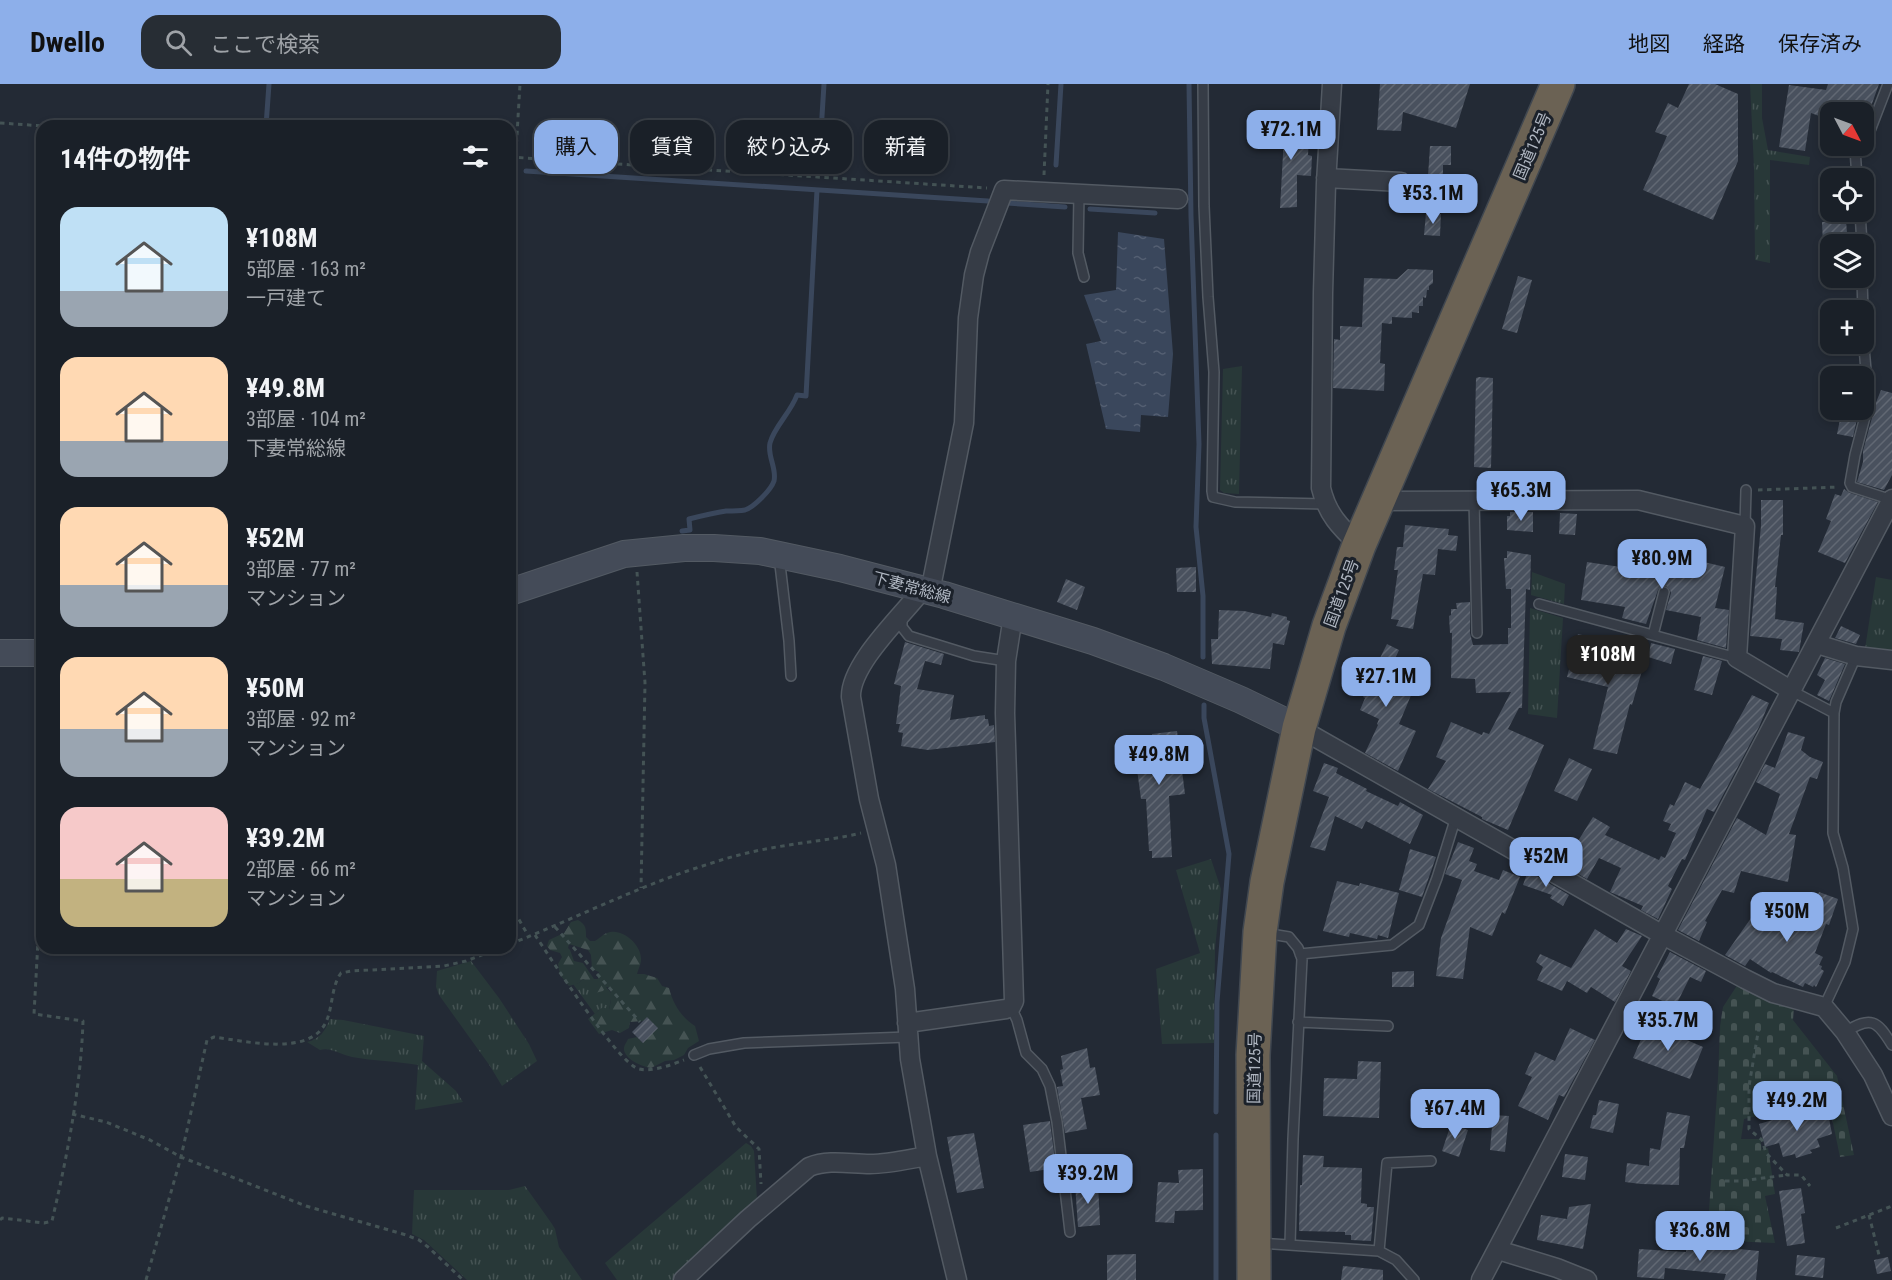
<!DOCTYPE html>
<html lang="ja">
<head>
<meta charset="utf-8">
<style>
  body { margin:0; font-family:"Roboto Condensed","Noto Sans JP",sans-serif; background:#272d34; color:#f1f3f6; height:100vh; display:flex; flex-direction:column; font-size:22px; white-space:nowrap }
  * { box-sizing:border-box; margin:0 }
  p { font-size:20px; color:#9fa3a8 }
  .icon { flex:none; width:33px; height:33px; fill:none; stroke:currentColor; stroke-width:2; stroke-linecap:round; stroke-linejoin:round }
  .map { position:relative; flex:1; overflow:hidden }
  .drawer { position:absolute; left:36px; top:36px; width:480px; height:834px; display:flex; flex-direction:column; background:#1a2028; border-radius:18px; box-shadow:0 3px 9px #0003,0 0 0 2px #383e45 }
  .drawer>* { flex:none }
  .banner { position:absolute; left:534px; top:36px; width:570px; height:54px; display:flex; gap:12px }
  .needle { width:39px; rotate:131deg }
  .controls { position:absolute; left:1820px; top:18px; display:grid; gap:12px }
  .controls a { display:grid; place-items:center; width:54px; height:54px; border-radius:12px; background:#1a2028; box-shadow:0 3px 9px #0003,0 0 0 2px #383e45; font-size:30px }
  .price { position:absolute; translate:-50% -51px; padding:0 14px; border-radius:12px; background:#8dafea; color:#111; font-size:20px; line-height:39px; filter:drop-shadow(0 2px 3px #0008) }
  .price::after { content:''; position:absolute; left:50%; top:36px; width:18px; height:14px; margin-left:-9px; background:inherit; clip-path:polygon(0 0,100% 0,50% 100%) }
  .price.selected { background:#222; color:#fff }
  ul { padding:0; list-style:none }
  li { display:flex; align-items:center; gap:18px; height:150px; padding:0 24px }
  li span { display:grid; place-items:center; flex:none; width:168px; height:120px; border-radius:18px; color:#555 }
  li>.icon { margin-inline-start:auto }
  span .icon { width:72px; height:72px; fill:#fffc; stroke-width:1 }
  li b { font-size:26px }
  h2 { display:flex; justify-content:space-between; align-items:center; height:72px; padding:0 24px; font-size:26px }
  .chip { padding:0 21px; border-radius:18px; background:#1a2028; box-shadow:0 3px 9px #0003,0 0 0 2px #383e45; font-size:21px; line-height:54px }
  .chip.selected { background:#8dafea; color:#111 }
  header { display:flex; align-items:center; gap:36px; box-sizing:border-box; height:84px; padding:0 30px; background:#8dafea; color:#111 }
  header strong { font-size:28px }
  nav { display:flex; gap:33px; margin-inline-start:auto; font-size:21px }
  .search { width:420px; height:54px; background:#272d34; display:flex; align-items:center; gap:15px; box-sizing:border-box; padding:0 21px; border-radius:18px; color:#9fa3a8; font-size:22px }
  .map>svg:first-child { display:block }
</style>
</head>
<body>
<header>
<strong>Dwello</strong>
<div class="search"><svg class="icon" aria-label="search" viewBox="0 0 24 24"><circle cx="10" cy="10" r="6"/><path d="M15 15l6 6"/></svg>ここで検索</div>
<nav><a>地図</a><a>経路</a><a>保存済み</a></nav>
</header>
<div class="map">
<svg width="1892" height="1196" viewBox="0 0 1892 1196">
  <defs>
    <pattern id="grass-tufts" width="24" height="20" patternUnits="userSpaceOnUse" patternTransform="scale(1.5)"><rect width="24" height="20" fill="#283838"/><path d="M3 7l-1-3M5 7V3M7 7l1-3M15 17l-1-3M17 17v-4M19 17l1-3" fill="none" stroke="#455353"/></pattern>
    <pattern id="forest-firs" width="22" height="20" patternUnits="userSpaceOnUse" patternTransform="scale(1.5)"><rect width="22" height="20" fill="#283838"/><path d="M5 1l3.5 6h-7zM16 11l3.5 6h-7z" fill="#455353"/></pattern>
    <pattern id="cemetery-stones" width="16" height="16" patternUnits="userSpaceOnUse" patternTransform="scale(1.5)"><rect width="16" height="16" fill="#283838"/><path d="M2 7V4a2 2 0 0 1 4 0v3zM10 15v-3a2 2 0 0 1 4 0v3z" fill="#455353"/></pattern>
    <pattern id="water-ripples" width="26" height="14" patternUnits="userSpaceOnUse" patternTransform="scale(1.5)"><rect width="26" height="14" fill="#3a475c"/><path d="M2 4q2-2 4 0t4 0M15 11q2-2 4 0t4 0" fill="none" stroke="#545f72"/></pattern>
    <pattern id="building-hatch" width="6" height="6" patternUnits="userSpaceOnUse" patternTransform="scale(1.5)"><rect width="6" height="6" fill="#49515e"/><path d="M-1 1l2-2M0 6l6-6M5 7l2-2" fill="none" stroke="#616873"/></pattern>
  </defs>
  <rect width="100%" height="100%" fill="#232a35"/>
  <path fill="url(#grass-tufts)" d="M1750 0H1762V34L1768 66 1810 73 1809 81 1770 76V179L1755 176 1754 84Z
    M1242 282 1239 410 1224 409 1220 406 1223 285Z
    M1532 488 1565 500 1564 520 1531 511Z
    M1876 493 1892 496V570L1865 565Z
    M1530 524 1563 534 1557 634 1528 630Z
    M1211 775 1221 805 1215 865 1214 959 1162 960 1156 885 1200 869 1176 786Z
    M471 877 499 914 529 960 537 977 502 1002 490 982 439 911 436 903 437 887Z
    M583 895 585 896V901L606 903 612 910 609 926H599L595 930 573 900 579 899Z
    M330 935 343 936 424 952 422 977 456 1007 463 1018 415 1026 418 981C396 977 374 977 352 973 341 971 331 963 320 966L307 958C320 955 325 947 330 935Z
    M746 1059 751 1062 754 1067 757 1116 674 1196H617L605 1179Z
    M525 1102 552 1140 555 1145 559 1163 582 1196H467L424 1156 412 1150 414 1106H509Z"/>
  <path fill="url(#forest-firs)" fill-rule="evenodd" d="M578 836C586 841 586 844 586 853L590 857H595C599 855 603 850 607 849 622 843 642 861 641 876 641 880 638 886 637 890H644L657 894 662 902 669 904C673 920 681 933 695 942L699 957 688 964 684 971 674 976 665 977 651 984C643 983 623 975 624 964 624 961 627 958 628 955L637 953 643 959V937L630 938 629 944 620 949 612 946 599 950 588 935 603 923 609 926 611 916V904L606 903 603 907 595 909 585 901V896L583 895 579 899 569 902 560 891 558 880 562 873 560 869 550 866 547 862 549 856 564 849 571 838ZM569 860 588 866 591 871 592 885 599 888 598 895H594L583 879 574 877 570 866 568 864Z"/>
  <path fill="url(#cemetery-stones)" d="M1738 900 1794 922 1793 936 1837 992 1854 1071 1840 1073 1828 1015 1792 1019V1024L1744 1035 1741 1055H1760L1762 1065 1768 1064 1775 1110 1765 1112 1775 1159 1707 1156 1718 994 1720 942 1723 923Z"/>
  <path fill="url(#water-ripples)" d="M1118 148 1164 155 1173 270 1168 333 1141 331 1140 348 1106 345 1086 260 1101 257 1084 211 1116 206Z"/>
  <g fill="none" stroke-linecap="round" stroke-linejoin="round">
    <path stroke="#3a475c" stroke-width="5" d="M1189 0 1191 132 1199 360 1196 443 1203 512V573
      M266 42 269 0
      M819 80 824 0
      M1056 81 1061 0
      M526 87 988 117
      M1007 119 1065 123
      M1090 125 1155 129
      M682 447 690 446 689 435C701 432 713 429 726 427 732 427 739 427 745 426 754 423 771 406 774 397 777 384 767 372 770 359 774 343 791 328 797 311L806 312 817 106
      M1204 621V634L1229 770 1217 918 1216 1028
      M1216 1051V1196"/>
  </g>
  <path fill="url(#building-hatch)" d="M1380 0H1470L1456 44 1403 28 1401 47 1377 46Z
    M1689 0H1715L1738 10V77L1713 136 1643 106 1667 52 1655 48 1668 19 1678 24Z
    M1828 0H1879L1869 28H1830V36L1811 29 1805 67 1779 63 1789 1 1826 6Z
    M1267 36 1290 37 1289 52H1285L1309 53 1308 71 1312 72 1311 92 1297 91V123L1280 124 1284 52H1267Z
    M1430 62H1451V81H1443V93L1428 92Z
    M1426 129 1441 130 1440 152 1424 151Z
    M1846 137 1848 160H1823L1822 138Z
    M1408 185 1433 186V199L1429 202V206H1427L1426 214 1423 213V222H1419V229L1412 228V234L1392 233V240L1382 239 1380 279 1385 280 1384 307 1333 304 1334 255 1340 256V242L1362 243 1364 194 1397 195Z
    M1518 192 1532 196 1517 249 1502 245Z
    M1479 293 1493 294 1491 384 1474 383 1476 294Z
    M1881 306 1892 309V391L1884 406 1857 398 1863 378V367L1873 330V320L1875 321Z
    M1842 326H1859L1853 353 1837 350Z
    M1844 405 1850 409 1878 418 1845 479 1818 468 1831 437 1826 435 1835 410 1841 412Z
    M1761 416H1783V451H1781L1775 503H1777L1775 535 1804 539 1799 568 1780 566 1782 555 1750 552 1761 442Z
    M1510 428H1533V448L1507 446V432H1510Z
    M1560 429 1577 430 1575 451 1559 450Z
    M1405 441 1449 445 1448 451 1458 452 1456 467 1438 465 1435 491 1423 490 1413 545 1396 542 1399 536 1391 535 1398 486H1394L1397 463H1403Z
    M1636 466 1666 469 1725 483 1715 524 1729 526 1726 564 1697 556 1701 533 1666 526 1671 509 1670 506 1666 502H1662L1658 506 1646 540 1622 534 1625 523 1581 516 1587 478 1634 485Z
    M1507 467 1531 471 1530 506 1526 505 1522 624H1519L1508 645 1544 661 1508 746 1482 735V733L1428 705 1446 677 1436 673 1451 638 1482 651 1483 648 1489 650 1511 608 1476 609 1475 595 1451 594 1452 549H1450L1449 532 1451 531V525H1457L1456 519 1470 518V549L1473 561 1508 560V544H1511V505H1506L1504 474H1507Z
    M1196 483V508H1177L1176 484Z
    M1066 495 1085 503 1077 526 1057 518Z
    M1219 526 1244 527 1271 533 1272 529 1287 533V536L1290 537 1284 561 1273 559 1270 585 1212 580 1211 555H1218Z
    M1841 542 1860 551 1856 560 1835 554Z
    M1578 550 1606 557 1603 567 1630 575 1632 569 1646 573 1632 621 1630 620 1617 670 1593 665 1608 603 1567 593Z
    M905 558 944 570 941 581 925 577 917 605 954 611 950 636 985 631V635H988L989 642 994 641 995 658 928 666 901 662 903 649 898 648 900 640H896L901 602 894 600Z
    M1651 559 1675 565 1671 580 1648 573Z
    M1387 560 1399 566 1390 586 1417 597 1399 640 1416 647 1398 687 1365 669 1378 641 1377 640 1379 635 1360 626 1365 614 1363 613 1365 610 1346 601 1356 580 1373 588Z
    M1703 572 1722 577 1712 611 1694 606Z
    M1825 574 1845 580 1829 617 1817 611 1825 596 1817 591Z
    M1752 611 1769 619 1759 643 1714 728 1707 725 1685 776 1682 775 1668 802 1672 805 1658 835 1641 826 1643 822 1610 808 1621 784 1599 774 1587 795 1563 781 1593 733 1610 743 1605 751 1659 776 1661 772 1665 774 1676 749 1668 746 1671 740 1663 737 1670 720 1674 722 1685 698 1700 705Z
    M1177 647 1185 710 1169 712 1172 773 1152 774V767H1149L1146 715H1141L1133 656 1152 654V650Z
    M1788 648 1805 653 1801 666 1810 673 1823 678 1817 695 1810 693 1789 750 1796 751 1788 798 1741 787 1734 809 1722 806 1705 837 1707 838 1699 857 1678 846 1737 734 1766 751 1780 710 1756 698 1765 680 1775 684Z
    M1569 674 1592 685 1577 717 1554 707Z
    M1324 679 1338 684 1336 689 1367 705 1366 707 1398 722 1400 718 1423 731 1410 760 1366 737 1362 745 1335 732 1325 767 1310 763 1329 713 1313 707Z
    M1458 758 1474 764 1469 777 1477 780 1474 787 1499 796 1503 786 1520 793 1505 830 1502 828 1492 852 1470 843 1463 895 1436 892 1441 854 1462 796 1445 790Z
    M1410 765 1436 773 1422 813 1399 806Z
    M1528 787 1569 811 1563 822 1550 814 1552 811 1523 801Z
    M1337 797 1359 802 1360 799 1399 809 1388 854 1378 851 1377 855 1350 849 1349 853 1323 847Z
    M1819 808 1838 815 1829 841 1826 840 1815 869 1823 873 1819 881 1822 882 1821 885 1824 887 1816 903 1814 901 1813 903 1805 899 1803 903 1772 888 1771 889 1750 875 1745 882 1725 871 1756 827 1777 843 1783 828 1805 835 1813 814 1816 815Z
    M1595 845 1617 859 1626 845 1642 852 1622 882 1631 887 1615 918 1591 903 1587 909 1567 897 1562 907 1537 896 1543 883 1536 878 1540 870 1571 884Z
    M1670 868 1706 887 1701 898 1690 893 1675 923 1652 912 1660 895 1657 893Z
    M1414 887V903H1392V888Z
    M647 933 658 944 643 959 632 948Z
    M1648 939 1703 963 1690 995 1633 974Z
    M1570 944 1595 956 1564 1013 1559 1011 1548 1036 1518 1022 1532 993 1525 990 1535 968 1555 977Z
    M1087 964 1090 984 1095 983 1100 1011 1081 1014 1087 1045 1065 1049 1057 1003 1063 1002 1060 986 1063 985 1061 972Z
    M1358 977 1381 978 1379 1034 1323 1032 1324 994 1357 995Z
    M1599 1016 1619 1020 1613 1049 1590 1044 1593 1031H1596Z
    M1824 1024 1826 1030 1828 1029 1832 1050 1817 1055 1820 1063 1810 1066 1812 1069 1796 1074 1795 1070 1783 1073 1779 1059 1765 1063 1759 1040 1779 1034 1778 1031 1799 1025 1800 1027 1808 1025 1809 1029Z
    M1667 1028 1690 1032 1684 1064H1680L1679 1101 1641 1100 1625 1098 1627 1079 1649 1082 1650 1064 1660 1066Z
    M1493 1031 1509 1032 1505 1068 1490 1066Z
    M1050 1037 1056 1084 1030 1088 1023 1041Z
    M1451 1040 1468 1046 1459 1073 1442 1067Z
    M974 1049 984 1104 957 1109 947 1053Z
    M1565 1070 1588 1073 1585 1096 1562 1093Z
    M1303 1071 1324 1072 1323 1083 1362 1084 1361 1119 1367 1120V1123H1374L1371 1157 1351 1156V1151H1345V1148L1299 1147 1300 1101H1302Z
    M1203 1085V1126L1175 1127 1174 1139 1155 1138 1158 1098 1179 1099 1178 1086Z
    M1098 1099 1100 1141 1078 1143 1075 1100Z
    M1801 1104 1805 1129 1801 1130 1805 1159 1787 1162 1779 1107Z
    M1591 1120 1583 1165 1537 1156 1541 1131 1567 1135 1569 1123Z
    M1687 1160 1759 1167 1756 1196H1724L1726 1190 1665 1184 1664 1195 1637 1193 1639 1165 1686 1168Z
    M1136 1170V1196H1107V1171Z
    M1797 1171 1825 1174 1823 1194 1795 1191Z
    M1888 1173 1891 1187 1877 1190 1874 1176Z
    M1343 1182 1383 1186V1196H1341Z"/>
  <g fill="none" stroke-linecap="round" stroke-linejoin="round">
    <g stroke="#535a63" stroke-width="12">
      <path id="lane" d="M1203 0 1204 122 1208 213 1214 288 1212 407 1213 413 1235 418 1325 420
        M1863 58 1868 52 1888 0
        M1857 94 1855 65 1859 62
        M1079 110 1078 169 1084 193
        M1860 128 1862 160
        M1862 194 1864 263 1867 298 1866 329 1855 371 1850 399 1852 403 1892 416
        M1474 416 1477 549
        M1745 442 1746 406
        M779 472 789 557 791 592
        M1539 520 1737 574
        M902 532V543L909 552 974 572 1006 577
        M1653 551 1664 508
        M1792 607 1834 629
        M1265 849 1289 853 1298 864 1302 875 1293 1055 1290 1161
        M1300 870 1392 861 1419 841 1437 794 1456 733
        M1011 923 1017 936 1026 969 1042 985 1050 1002 1057 1038 1070 1148
        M1824 923 1845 878 1853 845 1843 784 1833 749 1834 629 1836 618 1856 572
        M1298 938 1388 942
        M1845 948C1871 932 1877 936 1892 961
        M694 971 709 965 744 959 908 953
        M1260 1159 1379 1167 1396 1176 1414 1196
        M1379 1167 1387 1079 1431 1077"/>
    </g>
    <g stroke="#535a63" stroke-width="21">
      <path id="street" d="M1332 0 1326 99 1323 209 1321 404C1327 430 1340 443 1359 461
        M1326 94 1401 98
        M1379 417 1638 416 1745 442 1737 574 1792 607
        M922 506C902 532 850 580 851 613L869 715 886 781 905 905 910 975 927 1072 957 1196
        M930 508 964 339 968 234 974 191 980 168 1004 106 1178 115
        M1817 560 1856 572 1892 576
        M1299 644 1663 851 1745 895 1773 909 1824 923 1845 948 1873 991 1892 1032
        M907 939 1006 925 1011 923 1014 917 1005 629 1006 577 1013 532
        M1498 1166 1557 1184 1587 1196
        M683 1196 748 1135 809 1083C829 1075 850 1080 870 1080 889 1080 909 1075 927 1072
        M1481 1196 1892 415"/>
    </g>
    <g stroke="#535a63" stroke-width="28">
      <path id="secondary" d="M510 508 624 470 684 464H714L760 467 840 484 944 511 1093 557 1164 583 1241 616 1299 644
        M0 569H42"/>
    </g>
    <g stroke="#404750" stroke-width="36">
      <path id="highway" d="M1254 1196 1253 971 1260 848 1267 798 1299 644 1329 542 1359 461 1558 0"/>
    </g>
    <path stroke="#445355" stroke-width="3" stroke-dasharray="4.5 4.5" stroke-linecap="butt" d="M0 39 44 42
      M510 73 987 104
      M1044 91 1048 0
      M510 168 520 0
      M1758 406 1838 403
      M637 488 645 599 641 804
      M510 820 529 853
      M555 843 640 938
      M535 851C550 873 619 981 639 985 652 988 671 981 684 976
      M510 860C577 834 640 801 709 780 735 771 762 765 789 761 813 757 837 755 861 749
      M1759 943 1749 1002V1045L1762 1056 1766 1069 1787 1091H1801L1810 1102
      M700 983 736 1043 759 1065 761 1100
      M72 1030 106 1038 150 1056 181 1073 306 1122 406 1151 419 1156 428 1163 463 1196
      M1725 1097H1740L1787 1091
      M1869 1131 1879 1171
      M0 1136 2 1134 44 1139 52 1137C67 1073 81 1002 83 937L34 930 42 784
      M1836 1144 1892 1122
      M146 1196 181 1073 207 956 214 953C245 957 310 973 326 938 333 923 331 903 341 889L352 887 444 882 466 877 500 864"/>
    <use href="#lane" stroke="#363c46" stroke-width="9"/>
    <use href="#street" stroke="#363c46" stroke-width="18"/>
    <use href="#secondary" stroke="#444b58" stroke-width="26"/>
    <use href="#highway" stroke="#6b6254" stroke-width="33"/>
  </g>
  <g text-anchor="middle" stroke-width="6" stroke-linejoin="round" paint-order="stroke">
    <g font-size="16" fill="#b0b7c2" stroke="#1b212a">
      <text transform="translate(1532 62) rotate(-67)" y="6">国道125号</text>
      <text transform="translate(912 503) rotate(15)" y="6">下妻常総線</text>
      <text transform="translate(1341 509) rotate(-70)" y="6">国道125号</text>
      <text transform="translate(1254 984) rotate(-89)" y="6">国道125号</text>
    </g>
  </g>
</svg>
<div class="controls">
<a><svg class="needle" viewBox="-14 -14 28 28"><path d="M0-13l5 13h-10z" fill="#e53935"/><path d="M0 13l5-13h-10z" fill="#9fa3a8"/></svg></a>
<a><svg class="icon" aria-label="locate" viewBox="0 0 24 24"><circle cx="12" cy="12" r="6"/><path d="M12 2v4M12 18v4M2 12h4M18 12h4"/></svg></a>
<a><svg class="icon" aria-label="layers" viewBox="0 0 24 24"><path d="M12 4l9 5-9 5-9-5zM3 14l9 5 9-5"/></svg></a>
<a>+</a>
<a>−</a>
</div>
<b class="price" style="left:1291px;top:77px">¥72.1M</b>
<b class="price" style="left:1433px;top:141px">¥53.1M</b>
<b class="price" style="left:1521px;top:438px">¥65.3M</b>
<b class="price" style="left:1662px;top:506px">¥80.9M</b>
<b class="price selected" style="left:1608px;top:602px">¥108M</b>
<b class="price" style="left:1386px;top:624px">¥27.1M</b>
<b class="price" style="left:1159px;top:702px">¥49.8M</b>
<b class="price" style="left:1546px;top:804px">¥52M</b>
<b class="price" style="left:1787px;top:859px">¥50M</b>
<b class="price" style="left:1668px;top:968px">¥35.7M</b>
<b class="price" style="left:1797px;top:1048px">¥49.2M</b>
<b class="price" style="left:1455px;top:1056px">¥67.4M</b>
<b class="price" style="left:1088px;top:1121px">¥39.2M</b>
<b class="price" style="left:1700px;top:1178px">¥36.8M</b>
<div class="banner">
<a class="chip selected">購入</a>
<a class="chip">賃貸</a>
<a class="chip">絞り込み</a>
<a class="chip">新着</a>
</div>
<section class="drawer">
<h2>14件の物件<svg class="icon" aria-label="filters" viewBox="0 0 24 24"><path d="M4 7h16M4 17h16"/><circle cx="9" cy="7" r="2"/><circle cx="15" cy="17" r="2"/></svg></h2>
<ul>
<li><span style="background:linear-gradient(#bfe0f5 70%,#9aa5b1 0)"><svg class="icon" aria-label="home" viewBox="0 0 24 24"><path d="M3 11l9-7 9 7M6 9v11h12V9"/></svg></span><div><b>¥108M</b><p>5部屋 · 163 m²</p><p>一戸建て</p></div></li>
<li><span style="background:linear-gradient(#ffd9b3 70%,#9aa5b1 0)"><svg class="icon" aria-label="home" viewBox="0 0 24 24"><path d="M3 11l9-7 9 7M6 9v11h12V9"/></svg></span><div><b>¥49.8M</b><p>3部屋 · 104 m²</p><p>下妻常総線</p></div></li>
<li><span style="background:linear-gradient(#ffd9b3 65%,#9aa5b1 0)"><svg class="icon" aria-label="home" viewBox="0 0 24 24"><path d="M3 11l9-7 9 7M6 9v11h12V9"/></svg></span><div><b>¥52M</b><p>3部屋 · 77 m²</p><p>マンション</p></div></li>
<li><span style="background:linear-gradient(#ffd9b3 60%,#9aa5b1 0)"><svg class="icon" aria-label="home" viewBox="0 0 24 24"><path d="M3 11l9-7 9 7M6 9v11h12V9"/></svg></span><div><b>¥50M</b><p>3部屋 · 92 m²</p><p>マンション</p></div></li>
<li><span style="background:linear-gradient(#f6c9c9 60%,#c2b280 0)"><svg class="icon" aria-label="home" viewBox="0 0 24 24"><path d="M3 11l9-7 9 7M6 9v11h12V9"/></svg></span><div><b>¥39.2M</b><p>2部屋 · 66 m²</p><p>マンション</p></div></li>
</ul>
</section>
</div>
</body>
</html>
